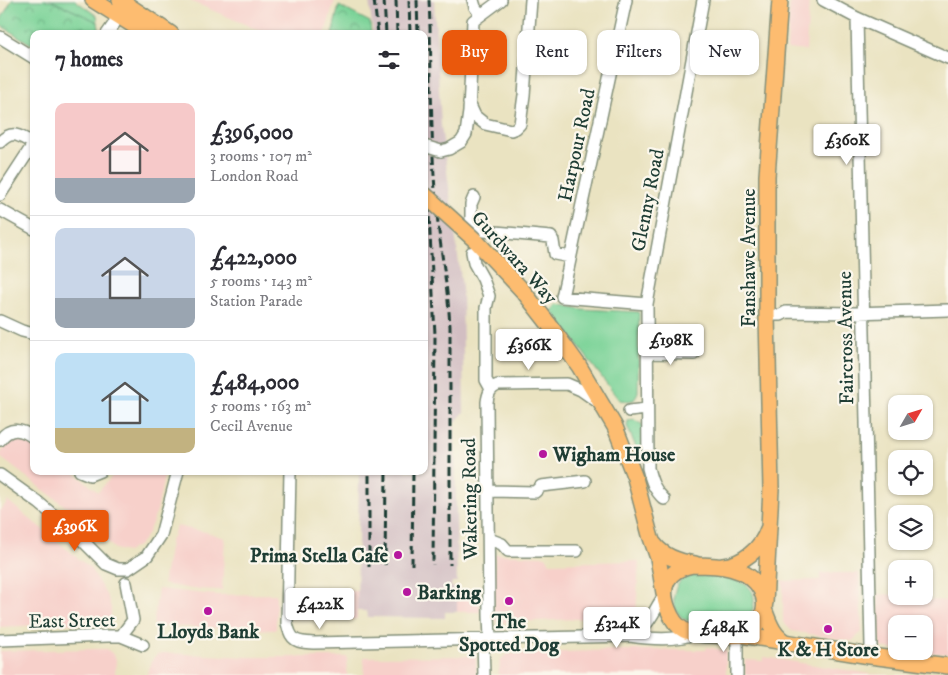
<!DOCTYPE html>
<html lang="en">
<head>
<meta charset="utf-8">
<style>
  body { margin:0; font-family:"IM FELL DW Pica",serif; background:#f7f7f7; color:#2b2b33; height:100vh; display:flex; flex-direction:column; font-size:19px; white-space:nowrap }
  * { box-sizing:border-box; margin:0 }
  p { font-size:16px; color:#7c7c81 }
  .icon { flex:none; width:28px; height:28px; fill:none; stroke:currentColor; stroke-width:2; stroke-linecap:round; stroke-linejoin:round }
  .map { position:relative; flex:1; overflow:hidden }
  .side { position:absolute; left:30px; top:30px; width:398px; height:445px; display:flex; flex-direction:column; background:#fff; border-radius:10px; box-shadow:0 1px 4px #0004 }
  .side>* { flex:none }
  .top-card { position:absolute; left:442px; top:30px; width:430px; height:45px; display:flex; gap:10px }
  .needle { width:32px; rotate:51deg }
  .fabs { position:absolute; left:888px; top:395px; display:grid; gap:10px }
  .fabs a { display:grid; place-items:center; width:45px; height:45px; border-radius:10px; background:#fff; box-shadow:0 1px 4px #0004; font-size:25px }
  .price { position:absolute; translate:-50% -42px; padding:0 11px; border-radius:5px; background:#fff; color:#222; font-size:16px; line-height:32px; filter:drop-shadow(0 1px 2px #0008) }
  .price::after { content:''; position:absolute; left:50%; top:30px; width:15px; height:11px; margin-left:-8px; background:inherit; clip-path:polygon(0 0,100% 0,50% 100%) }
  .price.on { background:#ea580c; color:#fff }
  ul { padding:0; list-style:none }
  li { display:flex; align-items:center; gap:15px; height:125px; padding:0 25px }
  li+li { border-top:1px solid #e1e1e2 }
  li span { display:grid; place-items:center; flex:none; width:140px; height:100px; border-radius:10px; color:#555 }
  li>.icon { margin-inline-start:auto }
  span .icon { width:60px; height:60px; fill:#fffc; stroke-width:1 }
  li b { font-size:21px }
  h2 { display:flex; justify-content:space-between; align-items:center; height:60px; padding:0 25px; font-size:21px }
  .chip { padding:0 18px; border-radius:10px; background:#fff; box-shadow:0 1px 4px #0004; font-size:18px; line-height:45px }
  .chip.on { background:#ea580c; color:#fff }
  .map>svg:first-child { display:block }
</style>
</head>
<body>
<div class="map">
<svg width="948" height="675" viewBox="0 0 948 675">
  <defs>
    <pattern id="park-crowns" width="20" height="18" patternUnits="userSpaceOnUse" patternTransform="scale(1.25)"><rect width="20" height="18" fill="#7bd398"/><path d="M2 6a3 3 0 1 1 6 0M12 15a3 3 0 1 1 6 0" fill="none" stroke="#64ac7d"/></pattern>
  </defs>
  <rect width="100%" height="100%" fill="#fbf7ec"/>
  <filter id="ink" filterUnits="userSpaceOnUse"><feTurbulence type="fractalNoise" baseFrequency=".02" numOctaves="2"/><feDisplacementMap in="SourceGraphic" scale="10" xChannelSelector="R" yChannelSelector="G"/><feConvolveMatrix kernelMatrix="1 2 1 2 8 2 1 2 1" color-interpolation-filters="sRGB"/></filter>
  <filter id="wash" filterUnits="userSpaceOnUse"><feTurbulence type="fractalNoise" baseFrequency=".0096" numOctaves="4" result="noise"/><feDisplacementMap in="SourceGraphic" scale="20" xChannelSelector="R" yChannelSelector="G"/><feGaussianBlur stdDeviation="1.12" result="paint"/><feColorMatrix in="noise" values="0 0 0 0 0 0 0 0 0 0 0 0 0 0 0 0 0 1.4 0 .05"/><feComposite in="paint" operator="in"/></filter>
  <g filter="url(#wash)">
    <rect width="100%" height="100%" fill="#eae3c1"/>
    <path fill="#f7d0ca" d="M188 0H335L325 34H268Z
      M790 0H809L806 51 787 49Z
      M16 436 24 437 34 443V471H72L98 492 117 471H165L157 511 147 535 139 545 127 552 115 549 81 518 0 457V454L8 444Z
      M8 501 90 568 108 598 111 608V617L103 622 0 627V511Z
      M176 526 206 532 225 538 222 590 192 589 163 584 171 537H173Z
      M495 554 546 556 550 563 639 561 636 617 632 620H621V617H613L498 623 494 618Z
      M820 573H859L862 632 852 641 792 631 783 622V584L781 581 820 580Z
      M158 589 217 595 276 594V630L155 626 153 624Z
      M302 591H478L480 612 357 611V619L293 618 294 597Z
      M878 594 916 596V599L948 601V654L910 651H924V624H896V650L880 647Z
      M707 647 726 651V675H498L501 659 508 654 616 650H706Z
      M95 649H107L114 655 116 659 115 675H0V651Z
      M165 653 247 657H347V675H147L153 658 158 654Z
      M476 656V675H364V657Z
      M764 657 871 674 891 675H745V660L763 661Z"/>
    <path fill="#d2bec2" d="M369 0H434L441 125 462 287 464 412 455 423 457 582H452L451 587 457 588V612H445V618L368 617 367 611H357L359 471H424V34H373Z"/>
    <path fill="#7bd398" stroke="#4d8866" d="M50 0H75L97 16 98 22Z
      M558 304 582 309 639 312 638 392 634 400 628 401 619 400 552 311Z
      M633 419 643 425V459H641L627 426 628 421Z
      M692 574C699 573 707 575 715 576 734 579 762 582 752 611 750 616 747 620 742 622 733 625 692 624 684 619 667 608 672 579 692 574Z"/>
    <path fill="url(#park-crowns)" stroke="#4d8866" d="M12 0H50L98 22 99 29 95 34H34V46L0 25V21Z
      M339 6 370 22 371 34H332Z"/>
  </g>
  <g filter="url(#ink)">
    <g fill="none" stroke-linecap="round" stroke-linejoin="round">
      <g stroke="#84907a" stroke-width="14">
        <path id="minor" d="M473 0 475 7 480 14
          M626 0 562 297 647 304
          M823 0 857 18 948 58
          M857 18 871 646 870 656
          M107 34 114 24 118 9
          M0 37 34 58
          M469 103 475 116 485 124 511 130 516 128 520 124 524 95 531 0
          M0 142C13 129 19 136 33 143
          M441 151 449 149 461 142 466 134 469 112 473 21 501 0
          M0 195 34 143
          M0 210 34 229
          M471 219 484 231 551 237 553 241 555 254 570 257
          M471 222V204L474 197
          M472 252 474 263 483 279 489 296 486 308V380L491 389
          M767 315H781L786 312 854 313 948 310
          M0 321 22 331 34 334
          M648 353 694 354
          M629 411 647 409
          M0 440C10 426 22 429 34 438
          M80 471 90 475 100 471
          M290 471 287 623C291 642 297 642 314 643L630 636C650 639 675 641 694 634
          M0 475 39 503 77 535 106 564 118 569H128L147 556 161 535 178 471
          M488 491 535 492 541 486 585 481
          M664 499C654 490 651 480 648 468L647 304 703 0
          M489 539 502 544 508 551H577
          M121 636 133 620 126 583
          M630 636C649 628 653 611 664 596
          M490 639 489 616 487 402C488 394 490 388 498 385L567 384 581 390 598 402
          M0 640 108 636H121L143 645
          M483 640 484 675
          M737 675V636"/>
      </g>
      <g stroke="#84907a" stroke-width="18">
        <path id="major" d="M93 0 147 34
          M120 0 171 34
          M476 241 523 291 548 323 579 366 615 427 635 478 650 535 658 558 664 593
          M654 544C663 556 680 562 695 564
          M693 565C718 565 748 566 761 590 765 598 766 607 762 616 759 625 750 634 741 635 732 637 690 635 684 630 676 626 671 617 668 609 659 585 668 570 693 565Z
          M722 566C742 565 762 548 768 529
          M765 603 771 489 767 315V176L780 0
          M764 609C769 623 774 638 789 644
          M741 635 870 656 948 666"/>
      </g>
      <use href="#minor" stroke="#fff" stroke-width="11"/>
      <use href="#major" stroke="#fdbc70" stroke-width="15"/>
      <path stroke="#1f3d34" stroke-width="3" stroke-dasharray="8 4" stroke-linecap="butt" d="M374 0 378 34
        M384 0 386 34
        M396 0 397 34
        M409 0 410 34
        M417 0 418 34
        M429 0C432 67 430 135 436 202 439 244 448 285 450 327V565
        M428 193 435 335 433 565
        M385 565 386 471
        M412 565 413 471
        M369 567V471"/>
      <g stroke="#84907a" stroke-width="14" stroke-linecap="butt">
        <path id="minor-bridge" d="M424 146 441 151"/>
      </g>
      <g stroke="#84907a" stroke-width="18" stroke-linecap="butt">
        <path id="major-bridge" d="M424 194 476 241"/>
      </g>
      <use href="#minor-bridge" stroke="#fff" stroke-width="11"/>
      <use href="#major-bridge" stroke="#fdbc70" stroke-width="15"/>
    </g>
  </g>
  <g fill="#b5179e" stroke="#fbf7ec" stroke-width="2">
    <circle cx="543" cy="454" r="5"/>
    <circle cx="398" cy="555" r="5"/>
    <circle cx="407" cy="592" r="5"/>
    <circle cx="509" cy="601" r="5"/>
    <circle cx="208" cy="611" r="5"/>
    <circle cx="828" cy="629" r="5"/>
  </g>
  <g text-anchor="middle" stroke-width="4.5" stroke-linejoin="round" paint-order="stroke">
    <g font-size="20" fill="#1f3d34" stroke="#fbf7ec">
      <text transform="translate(576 145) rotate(-78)" y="7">Harpour Road</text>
      <text transform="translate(647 200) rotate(-79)" y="7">Glenny Road</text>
      <text transform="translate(515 257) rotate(48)" y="7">Gurdwara Way</text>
      <text transform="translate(748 258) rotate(-90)" y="7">Fanshawe Avenue</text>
      <text transform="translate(845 338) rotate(-91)" y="7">Faircross Avenue</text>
      <text transform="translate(469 499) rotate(-91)" y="7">Wakering Road</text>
      <text transform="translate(72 620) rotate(-1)" y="7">East Street</text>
    </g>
    <g font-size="20" font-weight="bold" fill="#1f3d34" stroke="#fbf7ec">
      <text x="553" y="461" text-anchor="start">Wigham House</text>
      <text x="388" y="562" text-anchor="end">Prima Stella Cafe</text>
      <text x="417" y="599" text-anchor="start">Barking</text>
      <text x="509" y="628">The<tspan x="509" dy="23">Spotted Dog</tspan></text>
      <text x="208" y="638">Lloyds Bank</text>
      <text x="828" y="656">K &amp; H Store</text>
    </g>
  </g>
</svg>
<div class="fabs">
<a><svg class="needle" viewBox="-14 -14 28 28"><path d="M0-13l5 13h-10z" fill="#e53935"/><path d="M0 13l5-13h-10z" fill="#7c7c81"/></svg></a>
<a><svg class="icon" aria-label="locate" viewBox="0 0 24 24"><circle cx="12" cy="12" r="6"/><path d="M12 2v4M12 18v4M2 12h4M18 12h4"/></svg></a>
<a><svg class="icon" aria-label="layers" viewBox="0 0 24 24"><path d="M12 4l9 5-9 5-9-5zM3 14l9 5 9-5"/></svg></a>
<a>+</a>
<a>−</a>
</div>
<b class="price" style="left:847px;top:166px">£360K</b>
<b class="price" style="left:671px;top:366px">£198K</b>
<b class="price" style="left:529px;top:371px">£366K</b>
<b class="price on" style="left:75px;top:552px">£396K</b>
<b class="price" style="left:320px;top:630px">£422K</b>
<b class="price" style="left:617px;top:649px">£324K</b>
<b class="price" style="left:724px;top:653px">£484K</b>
<div class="top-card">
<a class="chip on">Buy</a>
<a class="chip">Rent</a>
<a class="chip">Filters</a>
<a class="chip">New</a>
</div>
<section class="side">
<h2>7 homes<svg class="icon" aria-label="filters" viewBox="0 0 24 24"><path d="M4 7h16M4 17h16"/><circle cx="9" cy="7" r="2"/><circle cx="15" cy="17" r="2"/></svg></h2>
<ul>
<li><span style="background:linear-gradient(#f6c9c9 75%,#9aa5b1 0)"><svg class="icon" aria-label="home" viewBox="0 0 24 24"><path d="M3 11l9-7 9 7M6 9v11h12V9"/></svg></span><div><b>£396,000</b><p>3 rooms · 107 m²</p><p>London Road</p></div></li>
<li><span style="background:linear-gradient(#c9d6e8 70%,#9aa5b1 0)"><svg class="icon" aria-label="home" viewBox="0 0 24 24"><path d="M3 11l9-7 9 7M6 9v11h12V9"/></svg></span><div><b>£422,000</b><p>5 rooms · 143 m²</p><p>Station Parade</p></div></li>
<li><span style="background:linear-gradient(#bfe0f5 75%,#c2b280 0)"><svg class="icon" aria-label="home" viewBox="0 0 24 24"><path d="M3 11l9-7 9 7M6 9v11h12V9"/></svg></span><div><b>£484,000</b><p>5 rooms · 163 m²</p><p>Cecil Avenue</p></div></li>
</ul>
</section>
</div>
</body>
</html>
